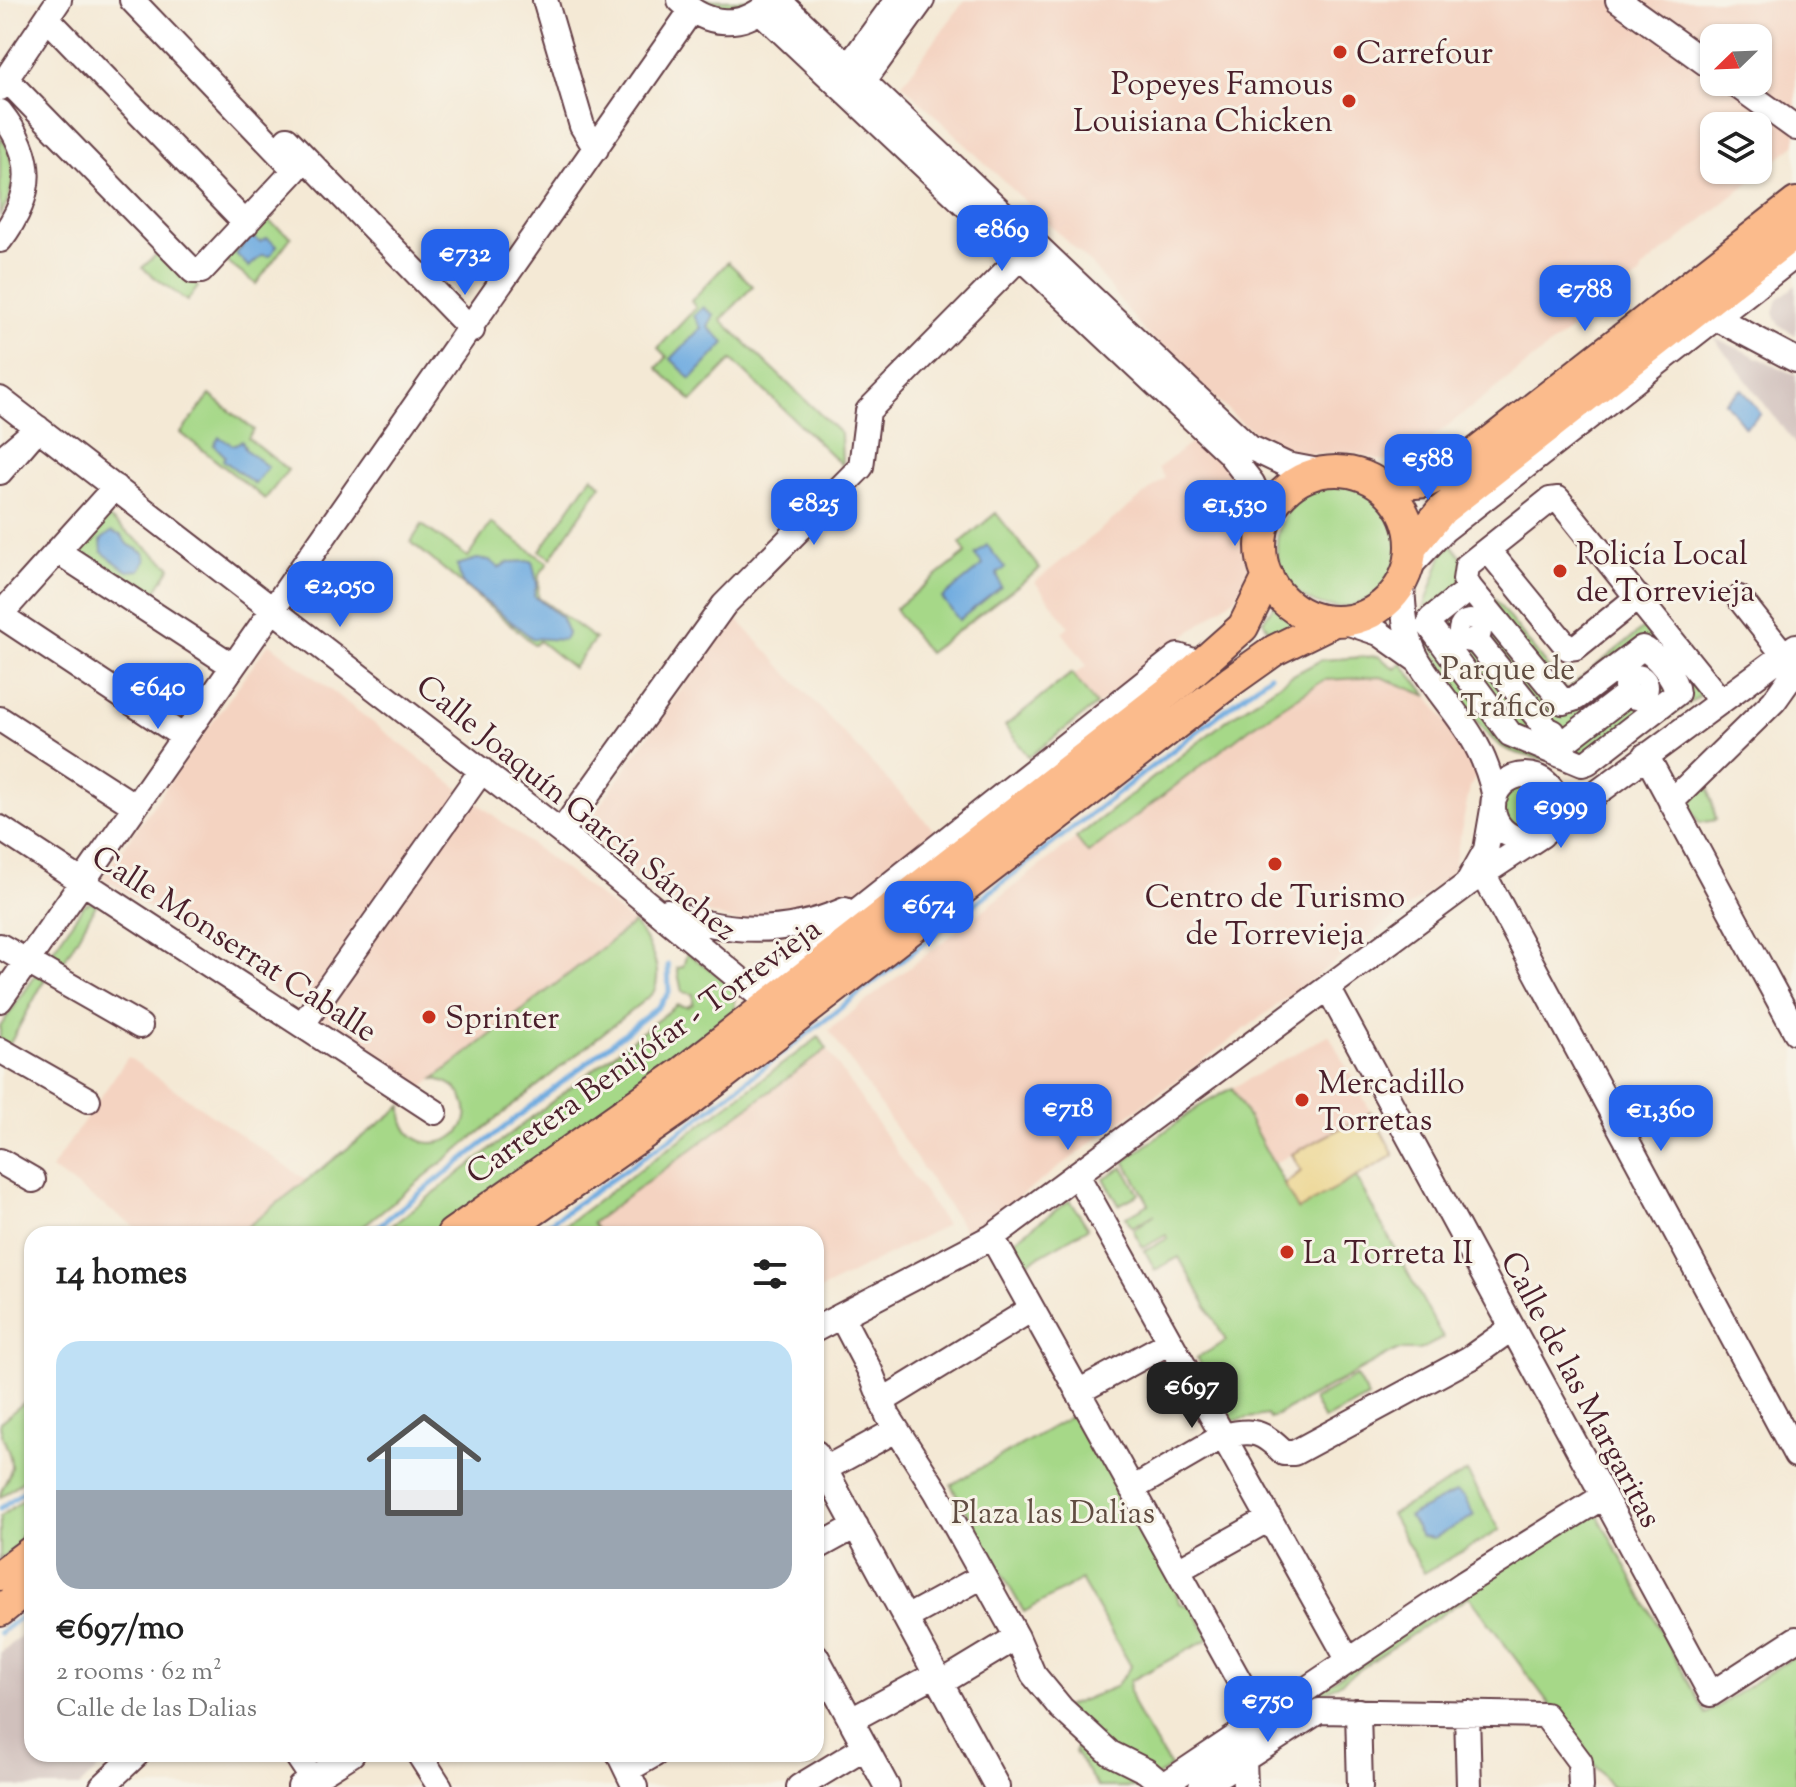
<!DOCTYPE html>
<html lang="en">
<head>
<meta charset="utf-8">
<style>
  body { margin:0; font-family:"Sorts Mill Goudy",serif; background:#f2f2f2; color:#222; height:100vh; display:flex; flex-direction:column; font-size:30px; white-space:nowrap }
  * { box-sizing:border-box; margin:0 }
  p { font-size:26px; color:#767676 }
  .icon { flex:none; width:44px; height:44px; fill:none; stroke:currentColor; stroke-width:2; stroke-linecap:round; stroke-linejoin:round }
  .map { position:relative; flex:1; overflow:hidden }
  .panel { position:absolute; left:24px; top:1226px; width:800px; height:536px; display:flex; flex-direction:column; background:#fff; border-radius:24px; box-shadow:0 2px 6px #0004 }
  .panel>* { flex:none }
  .needle { width:52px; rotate:247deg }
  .buttons { position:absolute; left:1700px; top:24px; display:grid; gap:16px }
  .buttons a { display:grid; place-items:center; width:72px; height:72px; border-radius:16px; background:#fff; box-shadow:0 2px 6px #0004; font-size:40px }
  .price { position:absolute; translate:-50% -68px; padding:0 18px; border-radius:16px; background:#2563eb; color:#fff; font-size:26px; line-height:52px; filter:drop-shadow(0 2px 4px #0008) }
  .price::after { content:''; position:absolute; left:50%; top:48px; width:24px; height:18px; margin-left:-12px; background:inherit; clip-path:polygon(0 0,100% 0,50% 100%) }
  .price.current { background:#222; color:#fff }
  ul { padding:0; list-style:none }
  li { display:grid; align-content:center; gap:16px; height:424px; padding:0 32px }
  li span { display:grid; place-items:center; height:248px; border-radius:24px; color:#555 }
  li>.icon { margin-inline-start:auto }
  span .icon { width:144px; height:144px; fill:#fffc; stroke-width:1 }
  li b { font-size:34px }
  h2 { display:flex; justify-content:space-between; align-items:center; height:96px; padding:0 32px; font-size:34px }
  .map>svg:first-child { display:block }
</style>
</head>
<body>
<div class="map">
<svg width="1796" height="1787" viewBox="0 0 1796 1787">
  <rect width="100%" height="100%" fill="#f7f3e8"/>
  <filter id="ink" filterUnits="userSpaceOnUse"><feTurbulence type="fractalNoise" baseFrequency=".0125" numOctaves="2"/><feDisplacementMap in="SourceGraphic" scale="16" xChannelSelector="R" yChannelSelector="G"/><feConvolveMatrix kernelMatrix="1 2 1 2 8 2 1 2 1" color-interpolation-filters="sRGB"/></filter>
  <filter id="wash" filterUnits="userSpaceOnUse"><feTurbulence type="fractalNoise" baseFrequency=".006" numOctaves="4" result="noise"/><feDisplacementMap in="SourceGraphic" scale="32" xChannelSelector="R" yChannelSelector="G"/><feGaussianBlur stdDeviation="1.8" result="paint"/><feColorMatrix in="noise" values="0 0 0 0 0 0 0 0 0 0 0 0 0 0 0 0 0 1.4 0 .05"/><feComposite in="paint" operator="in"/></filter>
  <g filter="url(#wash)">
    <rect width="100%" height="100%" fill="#f4e9d5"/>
    <path fill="#f4d3c1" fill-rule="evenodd" d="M965 0H1796V144L1641 270V275L1405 459 1392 463 1351 452 1309 454 1265 441 1237 419 1143 330 1091 264 902 84ZM1714 38H1758V82H1714ZM1714 126H1758V170H1714Z
      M1198 438 1241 486 1248 501 1250 568 1247 583 1235 597 1097 705 1074 675 1087 665 1062 632 1069 626 1035 582 1165 478 1158 468Z
      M733 615 937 833 847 903 744 924 675 903 589 840 584 828Z
      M269 643 634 923 422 1088 102 877Z
      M1381 677 1428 696 1463 746 1477 774 1470 787 1452 875 1003 1209 966 1232 829 1030 1076 838 1088 853 1289 700 1324 680Z
      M1329 1035 1371 1112 1273 1164 1232 1088Z
      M827 1049 946 1225 816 1292V1234H599L591 1224Z
      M128 1057 306 1180 238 1234H145L51 1169Z"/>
    <path fill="#d0c0bc" d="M1796 285V335L1780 326 1774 313 1778 299Z
      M1713 337 1796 375V445Z
      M32 1627V1754H114L79 1787H0V1653Z"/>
    <path fill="#a6d888" stroke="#787c5a" stroke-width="2" d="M699 0H752C734 11 716 11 699 0Z
      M0 135C16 159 17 191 0 215Z
      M261 216 291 237 256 284 220 257Z
      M165 252 198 287 187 301 142 268 158 253 161 256Z
      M728 262 753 286 721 320 841 434 842 465 732 360 692 401 657 368 667 357 658 348 696 308 691 301Z
      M210 395 254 430 248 438 288 470 265 499 181 433Z
      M592 476 601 485 551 558 540 551Z
      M1277 546a61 61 0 1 1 122 0a61 61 0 1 1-122 0Z
      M996 513 1040 569 928 653 895 609 966 553 960 543Z
      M104 514 171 567 148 603 71 552Z
      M491 523 548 563 539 575 538 597 595 639 573 668 539 641 535 645 411 542 422 525 468 557Z
      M1452 545 1566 690 1646 626 1701 695 1601 765C1572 761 1536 761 1508 750 1479 738 1430 652 1419 623L1444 550Z
      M1274 605 1295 624 1274 638 1263 621Z
      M1378 656 1395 669 1401 663 1428 696 1381 677 1324 680 1250 728 1088 853 1076 838 1227 720 1291 676 1321 660Z
      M1072 673 1096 705 1029 757 1005 726Z
      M1501 806a25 25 0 1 1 50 0a25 25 0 1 1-50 0Z
      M1708 784 1716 820 1699 823 1688 803Z
      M91 902 96 905 60 968 46 960 84 905Z
      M634 923C649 943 665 970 653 993L353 1234H238L402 1106C399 1165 484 1146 463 1099 458 1087 447 1081 434 1079Z
      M687 953 733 986 736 1016 536 1163 430 1234H381L677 1005 687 1007 693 1004V994L682 992 677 968 683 967Z
      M36 975 45 979 8 1047 0 1043V1027Z
      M819 1037 827 1049 592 1223 599 1234H553Z
      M1232 1088 1298 1209 1356 1177 1443 1338 1420 1350H1397L1270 1419 1267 1415 1231 1421 1197 1358 1226 1341 1179 1257 1155 1270 1145 1251 1168 1238 1166 1235 1143 1248 1133 1230 1155 1214 1132 1227 1126 1217 1149 1204 1125 1161 1198 1107Z
      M1123 1167 1139 1194 1119 1205 1104 1178Z
      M1070 1200 1088 1228 1018 1268 1008 1245Z
      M1356 1376 1368 1397 1324 1420 1313 1400Z
      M32 1396V1473L0 1498C0 1486 10 1479 11 1467 12 1450 0 1440 0 1422Z
      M1080 1411 1167 1558 1179 1603 1192 1607 1210 1638 1130 1681C1125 1703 1159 1746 1170 1767L1141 1787H1098L1075 1752 1078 1742 1037 1689 1063 1708 1115 1687 1131 1666 1081 1580 1024 1612 951 1485Z
      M1467 1472 1500 1530 1424 1573 1391 1514Z
      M32 1493V1535L0 1560V1517Z
      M1596 1512 1706 1714 1796 1655V1787H1611L1469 1596 1185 1787H1175L1473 1587Z"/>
    <path fill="#eeda9e" stroke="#9c7c64" stroke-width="2" d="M1371 1112 1394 1155 1298 1210 1284 1185 1301 1171 1292 1154Z"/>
    <path fill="#6eabe0" stroke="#5c6586" stroke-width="2" d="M251 236 260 242 267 238 277 246 270 256 262 255 249 267 236 254Z
      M703 307 714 315 708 327 725 343 691 379 671 359 701 328 694 316Z
      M1742 389 1761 414 1745 427 1725 402Z
      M219 437 233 445 242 441 246 450 268 467 255 484 223 460 225 456 214 445Z
      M111 532 121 535 127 544 144 553 146 560 140 570 127 571 102 552 101 540Z
      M987 545 1005 568 997 574 1001 587 959 620 942 598 983 565 975 555Z
      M477 559 489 560 499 568 509 562 532 561 537 583 534 596 561 617 568 633 564 640 532 638 462 583 457 565Z
      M1456 1492 1464 1497 1474 1516 1434 1538 1421 1536 1409 1516Z"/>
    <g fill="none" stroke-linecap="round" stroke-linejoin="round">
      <path stroke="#6eabe0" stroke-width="5" d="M368 1234 658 1007 669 993 668 965
        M534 1234 692 1123 1270 675
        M0 1509 32 1485
        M0 1633 32 1608"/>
    </g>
  </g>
  <g filter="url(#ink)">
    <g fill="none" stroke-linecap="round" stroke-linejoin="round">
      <g stroke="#643d44" stroke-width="28">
        <path id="minor" d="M545 0 582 126 596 149
          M680 0C706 26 743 30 770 2
          M778 0 1249 447 1287 465 1324 472
          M1618 0 1714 69
          M760 11 1228 452 1252 483 1267 517
          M47 18 246 224
          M848 67 897 0
          M7 80 193 271H201L295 170 132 0
          M1732 82 1796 128
          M847 85 863 82 922 0
          M0 88 59 0
          M0 112C36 157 35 194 0 240
          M287 139 472 330
          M1716 318 1796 360
          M0 399 561 832 771 1005
          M0 460 38 428 0 472
          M115 487 0 615 184 737
          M1488 550 1568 648 1576 647 1638 597
          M57 551 233 666
          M1407 569 1444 530 1796 255
          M1402 583C1403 609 1405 639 1419 662 1451 714 1481 732 1495 797
          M1470 588 1563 702 1576 698 1642 648C1655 653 1676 678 1677 693L1588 762 1582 764 1510 734 1429 625 1431 619Z
          M1470 588 1465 580 1467 566 1550 500 1558 499 1720 700
          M1739 598 1784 655
          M1343 621 1379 633 1417 660
          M1461 631a9 9 0 1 1 18 0a9 9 0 1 1-18 0Z
          M1475 639 1547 729 1553 732
          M1626 687a10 10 0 1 1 20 0a10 10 0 1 1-20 0Z
          M0 719 135 806
          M1571 737 1628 693
          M1646 755 1796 1032
          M1493 807a32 32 0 1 1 64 0a32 32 0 1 1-64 0Z
          M1671 802 1774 701 1796 670
          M1551 827 1796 646
          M0 828 435 1112
          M561 832 724 605 861 467 868 411 1033 244
          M1484 875 1796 1455
          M1468 882 1486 850 1493 809
          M667 911C727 935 786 935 845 910
          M0 946 140 1026
          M1328 988 1711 1694 1796 1639
          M756 991 1178 656 1203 664
          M0 1000 691 11
          M302 1025 482 770
          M0 1050 88 1100
          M0 1161 33 1180
          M1077 1175 1349 1661
          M992 1237 1261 1720
          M841 1316 870 1371 888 1416 936 1491 1017 1637 1033 1674 1061 1708 1110 1753 1146 1771 1164 1786
          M816 1329 992 1237 1466 885 1542 835
          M1078 1392 1170 1342
          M882 1401 1032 1309
          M816 1453 997 1787
          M825 1469 896 1430
          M1132 1489 1223 1436C1254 1428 1262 1432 1284 1453H1294L1470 1358 1512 1328
          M816 1548 856 1526
          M1178 1570 1269 1519
          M906 1618 983 1576
          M816 1656 887 1787
          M941 1683 1017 1637
          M1358 1711 1360 1787
          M1467 1713 1469 1787
          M851 1720 936 1674
          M296 1754 318 1787
          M419 1754 440 1787
          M619 1754 635 1787
          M1244 1759 1245 1787
          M627 1770 655 1754
          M102 1787 137 1754
          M300 1787 352 1754
          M799 1787 865 1747
          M1161 1787 1463 1584 1604 1496
          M1201 1787 1319 1711 1545 1715 1580 1762 1581 1787"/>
      </g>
      <g stroke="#643d44" stroke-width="34">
        <path id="major" d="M1261 546a75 75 0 1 1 150 0a75 75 0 1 1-150 0Z
          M1381 486 1426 482 1457 468 1796 203
          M1411 548 1442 510 1796 232
          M452 1234 681 1073 1181 682 1243 627 1268 577
          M500 1234 678 1110 1230 682 1275 650 1334 621
          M0 1575 32 1551
          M0 1611 32 1585"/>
      </g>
      <use href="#minor" stroke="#fff" stroke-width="24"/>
      <use href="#major" stroke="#fbbb8c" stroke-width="30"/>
    </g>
  </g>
  <g fill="#c8321e" stroke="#f7f3e8" stroke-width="3">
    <circle cx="1340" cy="52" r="8"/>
    <circle cx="1349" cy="101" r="8"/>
    <circle cx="1560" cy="571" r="8"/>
    <circle cx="1275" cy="864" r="8"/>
    <circle cx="429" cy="1017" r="8"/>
    <circle cx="1302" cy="1100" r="8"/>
    <circle cx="1287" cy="1252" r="8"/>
  </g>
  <g text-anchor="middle" stroke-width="6" stroke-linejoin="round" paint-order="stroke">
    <g font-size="32" fill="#4a1f2b" stroke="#f7f3e8" text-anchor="start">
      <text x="1356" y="63">Carrefour</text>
      <text x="1333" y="94" text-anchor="end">Popeyes Famous<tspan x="1333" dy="37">Louisiana Chicken</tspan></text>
      <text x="1576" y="564">Policía Local<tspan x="1576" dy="37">de Torrevieja</tspan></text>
      <text x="1275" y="907" text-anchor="middle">Centro de Turismo<tspan x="1275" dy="37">de Torrevieja</tspan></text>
      <text x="445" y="1028">Sprinter</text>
      <text x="1318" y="1093">Mercadillo<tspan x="1318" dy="37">Torretas</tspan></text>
      <text x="1303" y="1263">La Torreta II</text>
    </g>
    <g font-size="32" fill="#614d42" stroke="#f7f3e8">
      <text x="1508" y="679">Parque de<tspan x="1508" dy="37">Tráfico</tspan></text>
      <text x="1053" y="1523">Plaza las Dalias</text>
    </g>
    <g font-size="32" fill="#4a1f2b" stroke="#f7f3e8">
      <text transform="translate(577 807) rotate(39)" y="11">Calle Joaquín García Sánchez</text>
      <text transform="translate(235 943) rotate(33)" y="11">Calle Monserrat Caballe</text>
      <text transform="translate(643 1050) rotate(-36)" y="11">Carretera Benijófar - Torrevieja</text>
      <text transform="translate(1582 1389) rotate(62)" y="11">Calle de las Margaritas</text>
    </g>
  </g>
</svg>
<div class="buttons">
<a><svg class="needle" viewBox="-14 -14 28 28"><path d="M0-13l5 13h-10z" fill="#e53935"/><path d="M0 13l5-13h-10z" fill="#767676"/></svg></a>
<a><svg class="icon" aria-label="layers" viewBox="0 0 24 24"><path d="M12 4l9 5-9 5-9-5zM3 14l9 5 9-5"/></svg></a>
</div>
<b class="price" style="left:1002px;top:273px">€869</b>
<b class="price" style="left:465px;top:297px">€732</b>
<b class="price" style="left:1585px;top:333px">€788</b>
<b class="price" style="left:1428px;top:502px">€588</b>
<b class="price" style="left:814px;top:547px">€825</b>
<b class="price" style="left:1235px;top:548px">€1,530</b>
<b class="price" style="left:340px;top:629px">€2,050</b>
<b class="price" style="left:158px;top:731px">€640</b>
<b class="price" style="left:1561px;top:850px">€999</b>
<b class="price" style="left:929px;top:949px">€674</b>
<b class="price" style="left:1068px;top:1152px">€718</b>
<b class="price" style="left:1661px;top:1153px">€1,360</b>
<b class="price current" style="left:1192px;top:1430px">€697</b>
<b class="price" style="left:1268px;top:1744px">€750</b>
<section class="panel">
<h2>14 homes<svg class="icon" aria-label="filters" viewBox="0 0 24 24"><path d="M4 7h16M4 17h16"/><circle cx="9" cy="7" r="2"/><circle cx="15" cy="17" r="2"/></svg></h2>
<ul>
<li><span style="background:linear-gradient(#bfe0f5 60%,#9aa5b1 0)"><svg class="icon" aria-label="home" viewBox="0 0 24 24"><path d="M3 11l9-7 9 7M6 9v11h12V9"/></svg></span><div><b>€697/mo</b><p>2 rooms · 62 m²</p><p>Calle de las Dalias</p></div></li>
</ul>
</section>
</div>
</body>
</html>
